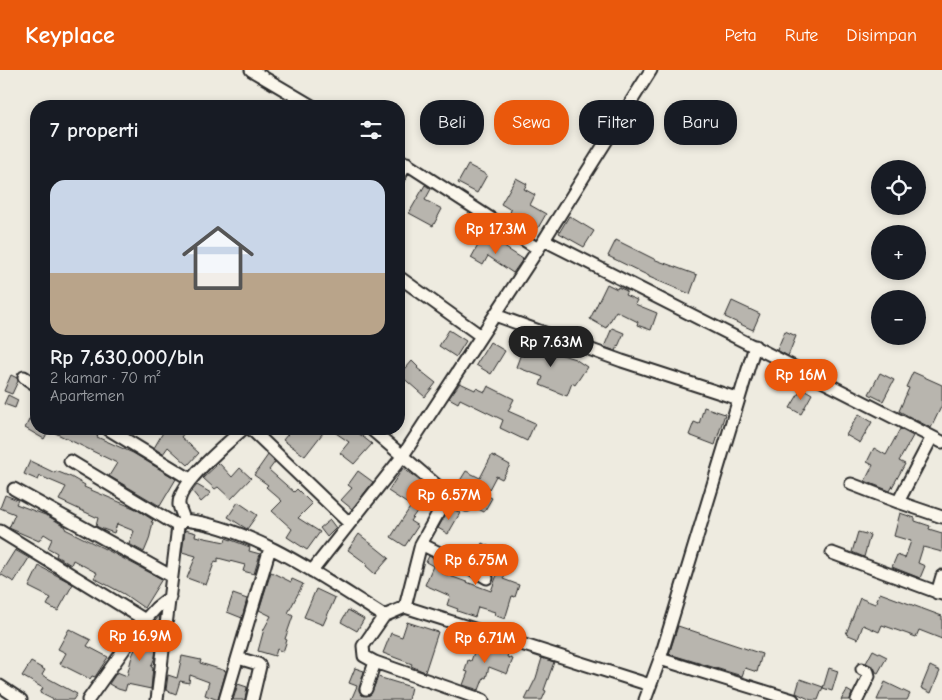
<!DOCTYPE html>
<html lang="id">
<head>
<meta charset="utf-8">
<style>
  body { margin:0; font-family:"Comic Neue",sans-serif; background:#20242c; color:#f1f3f6; height:100vh; display:flex; flex-direction:column; font-size:19px; white-space:nowrap }
  * { box-sizing:border-box; margin:0 }
  p { font-size:16px; color:#9ea1a6 }
  .icon { flex:none; width:28px; height:28px; fill:none; stroke:currentColor; stroke-width:2; stroke-linecap:round; stroke-linejoin:round }
  .map { position:relative; flex:1; overflow:hidden }
  .drawer { position:absolute; left:30px; top:30px; width:375px; height:335px; display:flex; flex-direction:column; background:#171b24; border-radius:20px; box-shadow:0 2px 8px #0003 }
  .drawer>* { flex:none }
  .guide { position:absolute; left:420px; top:30px; width:446px; height:45px; display:flex; gap:10px }
  .tools { position:absolute; left:871px; top:90px; display:grid; gap:10px }
  .tools a { display:grid; place-items:center; width:55px; height:55px; border-radius:50%; background:#171b24; box-shadow:0 2px 8px #0003; font-size:25px }
  .price { position:absolute; translate:-50% -42px; padding:0 11px; border-radius:18px; background:#ea580c; color:#fff; font-size:16px; line-height:32px; filter:drop-shadow(0 1px 2px #0008) }
  .price::after { content:''; position:absolute; left:50%; top:30px; width:15px; height:11px; margin-left:-8px; background:inherit; clip-path:polygon(0 0,100% 0,50% 100%) }
  .price.selected { background:#222; color:#fff }
  ul { padding:0; list-style:none }
  li { display:grid; align-content:center; gap:10px; height:265px; padding:0 20px }
  li span { display:grid; place-items:center; height:155px; border-radius:15px; color:#555 }
  li>.icon { margin-inline-start:auto }
  span .icon { width:90px; height:90px; fill:#fffc; stroke-width:1 }
  li b { font-size:21px }
  h2 { display:flex; justify-content:space-between; align-items:center; height:60px; padding:0 20px; font-size:21px }
  .tag { padding:0 18px; border-radius:20px; background:#171b24; box-shadow:0 2px 8px #0003; font-size:18px; line-height:45px }
  .tag.selected { background:#ea580c; color:#fff }
  header { display:flex; align-items:center; gap:30px; box-sizing:border-box; height:70px; padding:0 25px; background:#ea580c; color:#fff }
  header strong { font-size:24px }
  nav { display:flex; gap:28px; margin-inline-start:auto; font-size:18px }
  .map>svg:first-child { display:block }
</style>
</head>
<body>
<header>
<strong>Keyplace</strong>
<nav><a>Peta</a><a>Rute</a><a>Disimpan</a></nav>
</header>
<div class="map">
<svg width="942" height="630" viewBox="0 0 942 630">
  <rect width="100%" height="100%" fill="#eeebe0"/>
  <filter id="ink" filterUnits="userSpaceOnUse"><feTurbulence type="fractalNoise" baseFrequency=".02" numOctaves="2"/><feDisplacementMap in="SourceGraphic" scale="10" xChannelSelector="R" yChannelSelector="G"/><feConvolveMatrix kernelMatrix="1 2 1 2 8 2 1 2 1" color-interpolation-filters="sRGB"/></filter>
  <g filter="url(#ink)">
    <path fill="#b8b5ae" stroke="#2b2b2b" d="M634 41 650 47 644 65 628 59Z
      M468 95 487 105 477 123 458 113Z
      M516 108 527 114 524 119 535 125 530 135 546 144 538 158 510 143 511 140 501 134Z
      M425 115 431 119 425 130 442 139 433 156 409 143Z
      M569 146 594 161 584 177 559 163Z
      M487 166 523 189 513 203 488 186 483 195 471 188 481 170 484 172Z
      M616 170 656 190 697 205 690 224 649 207V206L608 186Z
      M607 214 617 219 618 217 627 221 625 225 637 230 635 234 657 243 651 260 637 255 638 252 616 241 606 258 590 249Z
      M732 231 760 244 753 260 725 247Z
      M612 258 624 263 616 281 604 277Z
      M449 260 466 271 456 287 439 276Z
      M785 261 796 266 788 286 777 280Z
      M490 272 505 281 491 304 476 295Z
      M525 273 575 289 587 297 575 315 572 313 567 326 540 315 543 307 516 297Z
      M412 291 418 297 417 298 436 313 425 327 400 305Z
      M913 302 942 315V335L931 358 899 341 909 318 906 317Z
      M880 303 894 310 883 331 869 324Z
      M11 305 17 308 18 311 12 324 4 321Z
      M460 313 475 320 476 318 485 322 488 316 514 329 508 341 535 353 527 371 500 358 503 350 460 329 458 333 449 328Z
      M802 318 812 324 801 344 790 338Z
      M8 325 18 330 15 338 4 334Z
      M36 336V359H87L98 364 97 367 133 383 176 409 160 436 109 406 117 393 49 360 44 369 25 358Z
      M704 337 725 344 715 375 689 365 694 352 699 354Z
      M859 344 872 352 860 373 846 365Z
      M165 359H187L181 367 199 383 188 395 168 377 163 384 154 378Z
      M292 359H326L305 386 283 370Z
      M330 359H353L372 374 354 394 340 383 349 372Z
      M900 359 913 366 899 391 905 394 890 421 865 411 873 395 867 392 874 378 886 385Z
      M268 385 275 392 269 400 294 422 297 419 312 434 298 448 320 462 307 480 287 467 292 459 272 441 282 431 266 417 268 415 254 405Z
      M492 385 510 395 502 409 496 406 486 425 492 428 484 442 474 437 477 430 456 417 466 401 480 408Z
      M30 391 55 403 56 401 71 407 85 415 84 417 136 439 153 450 151 452H153L149 470 144 482 129 474 134 461 117 454 114 463 100 458 96 456 98 448 59 430 66 417 40 406 38 410 24 404Z
      M219 393 232 407 240 398 251 408 231 429 218 417 215 419 203 408Z
      M403 398 420 411 419 413 431 422 410 451 418 456 405 476 391 467 411 436 388 421Z
      M358 401 373 412 352 439 341 430 352 418 348 415Z
      M197 415 211 423 201 432 192 421Z
      M5 425 18 430 16 434 48 446 66 457 65 459 109 481 162 509 144 538 124 524 94 508 97 503 73 490 71 495 56 486 57 483 48 478 52 469 44 464 39 471 9 458 15 444 0 438Z
      M238 432 257 445 247 459 228 447Z
      M450 437 460 443 448 464 438 458Z
      M900 443 915 448V451L930 456 929 459 942 463V482L923 477 918 493 925 496 920 508 892 497 897 485 905 488 911 471 894 466Z
      M330 450 336 458 327 467 320 458Z
      M185 460 196 463 195 466 225 472 226 468 250 477 249 481 260 484 254 504 243 501 245 495 218 488V492L215 491 206 515 187 508 196 486 182 482Z
      M858 462 870 465 864 487 852 482Z
      M359 464 389 488 375 504 366 496 367 494 348 480Z
      M482 473 498 481 495 487 510 493 503 509 519 515 515 527 512 526 505 549 494 545 495 542 478 537 475 547 457 541 458 539 447 535 450 526 425 515 433 496 426 492 429 486 446 495 442 503 491 521 497 505 494 504 495 501 474 490Z
      M15 480 29 488 14 512 0 504Z
      M39 496 73 514 58 541 47 535 51 528 29 517Z
      M271 502 291 512 292 509 303 514 288 543 293 546 285 569 287 570 283 582 277 579 275 586 258 581 264 559 271 546 259 540Z
      M316 519 335 528 323 555 304 547Z
      M880 523 942 546V569L919 560 916 567 882 555 879 562 863 555 858 569 846 564 860 528 875 534Z
      M233 524 247 529 242 548 227 542Z
      M348 540 364 549 357 561 341 552Z
      M160 545 159 554 154 560 158 562 155 587 151 597H153L151 619 127 614 125 621 118 619 109 614 117 602 127 606 132 586 137 575 138 576 140 569Z
      M407 552 438 562 425 602 411 596 412 594 383 583 391 563 402 567Z
      M678 556 762 584 757 602 745 598 742 606 669 584Z
      M69 559 91 570 87 576 108 587 95 607 92 606 90 609 60 594 66 583 58 579Z
      M479 568 488 571 485 578 500 584 502 578 509 581 507 587 513 589 507 604 489 597 486 608 484 607 479 620 463 615 468 602 465 601 468 590 471 591Z
      M873 580 887 587 878 603 876 602 874 597 866 593Z
      M182 586 201 590 200 593 226 601 218 630 205 625 209 612 190 605 189 613 180 611 176 624 166 620 168 605 177 608Z
      M542 588 554 592 544 620 546 621 542 630H525L536 608Z
      M31 592 45 600 42 605 77 624 73 630H54L40 623 43 618 22 606Z
      M930 596 940 601 931 623 921 618Z
      M355 598 364 601 359 620 363 626 371 624 378 607 411 617 408 630H351L357 616 349 613Z
      M829 598 838 601 832 621 823 618Z
      M800 609 823 617 818 630H811L796 623Z
      M885 612 910 624 907 630H877Z
      M238 614 247 617 245 630H233Z
      M847 620 852 623 850 630H841Z"/>
    <g fill="none" stroke-linecap="round" stroke-linejoin="round">
      <g stroke="#2b2b2b" stroke-width="15">
        <path id="street" d="M251 0 312 36
          M399 89 538 179
          M399 107 407 93
          M544 170 942 372
          M399 207 481 266
          M495 245 622 291 739 329
          M24 307 36 315
          M108 359 190 409
          M251 359 349 453
          M371 359 448 425 421 474 405 537
          M932 367 898 432 942 447
          M70 391 178 456
          M851 414 898 432
          M14 419 171 506
          M448 425 467 435
          M184 450C183 445 180 440 179 435 177 414 228 373 243 359
          M0 461 145 550
          M421 474 472 499 487 508
          M832 483 942 524
          M312 501 402 387 544 170 651 0
          M937 523 942 506
          M238 588 258 594 260 596 252 630
          M660 589 793 630
          M0 616 21 630
          M366 619 375 592
          M88 630 145 550 156 538 170 527
          M157 630 178 456 184 450C253 457 325 509 384 546
          M225 630 270 478
          M483 630 375 592 364 586 363 576 384 546 405 537 650 615
          M645 630 660 589 755 276
          M857 630 869 606 868 602 862 599"/>
      </g>
      <use href="#street" stroke="#fbf7ec" stroke-width="11"/>
    </g>
  </g>
</svg>
<div class="tools">
<a><svg class="icon" aria-label="locate" viewBox="0 0 24 24"><circle cx="12" cy="12" r="6"/><path d="M12 2v4M12 18v4M2 12h4M18 12h4"/></svg></a>
<a>+</a>
<a>−</a>
</div>
<b class="price" style="left:496px;top:185px">Rp 17.3M</b>
<b class="price selected" style="left:551px;top:298px">Rp 7.63M</b>
<b class="price" style="left:801px;top:331px">Rp 16M</b>
<b class="price" style="left:449px;top:451px">Rp 6.57M</b>
<b class="price" style="left:476px;top:516px">Rp 6.75M</b>
<b class="price" style="left:140px;top:592px">Rp 16.9M</b>
<b class="price" style="left:485px;top:594px">Rp 6.71M</b>
<div class="guide">
<a class="tag">Beli</a>
<a class="tag selected">Sewa</a>
<a class="tag">Filter</a>
<a class="tag">Baru</a>
</div>
<section class="drawer">
<h2>7 properti<svg class="icon" aria-label="filters" viewBox="0 0 24 24"><path d="M4 7h16M4 17h16"/><circle cx="9" cy="7" r="2"/><circle cx="15" cy="17" r="2"/></svg></h2>
<ul>
<li><span style="background:linear-gradient(#c9d6e8 60%,#b9a48a 0)"><svg class="icon" aria-label="home" viewBox="0 0 24 24"><path d="M3 11l9-7 9 7M6 9v11h12V9"/></svg></span><div><b>Rp 7,630,000/bln</b><p>2 kamar · 70 m²</p><p>Apartemen</p></div></li>
</ul>
</section>
</div>
</body>
</html>
